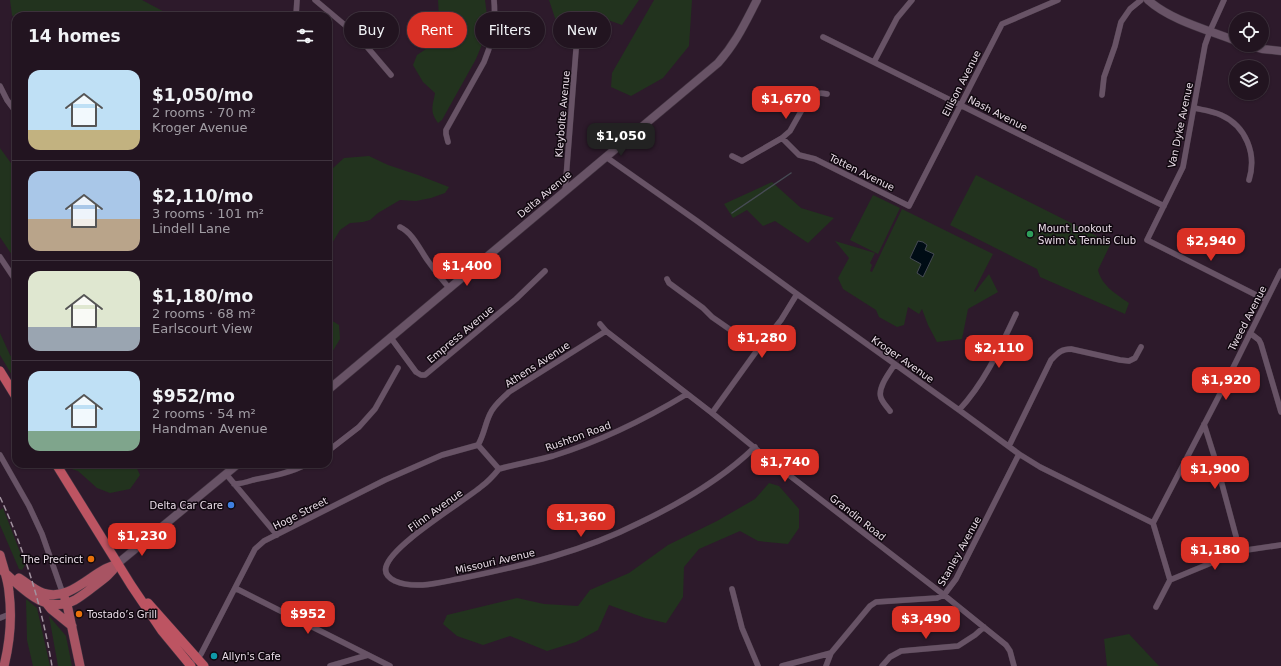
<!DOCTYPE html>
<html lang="en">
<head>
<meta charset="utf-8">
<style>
  body { margin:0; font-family:"DejaVu Sans",sans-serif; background:#2e212d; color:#f1f3f6; height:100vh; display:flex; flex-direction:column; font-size:15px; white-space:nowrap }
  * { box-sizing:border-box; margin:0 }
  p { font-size:13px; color:#a29ea5 }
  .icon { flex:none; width:22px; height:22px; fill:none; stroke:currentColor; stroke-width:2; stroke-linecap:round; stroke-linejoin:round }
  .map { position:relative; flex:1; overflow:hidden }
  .panel { position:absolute; left:12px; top:12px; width:320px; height:456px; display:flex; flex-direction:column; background:#221420; border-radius:12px; box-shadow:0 1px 3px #0004,0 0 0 1px #3f333e }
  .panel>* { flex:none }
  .banner { position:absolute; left:344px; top:12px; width:380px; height:36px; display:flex; gap:8px }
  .buttons { position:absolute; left:1229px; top:12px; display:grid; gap:8px }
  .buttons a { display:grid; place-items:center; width:40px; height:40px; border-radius:50%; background:#221420; box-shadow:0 1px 3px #0004,0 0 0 1px #3f333e; font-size:20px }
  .price { position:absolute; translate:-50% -34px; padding:0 9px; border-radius:8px; background:#d93025; color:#fff; font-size:13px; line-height:26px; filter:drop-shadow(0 1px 2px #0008) }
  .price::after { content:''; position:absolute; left:50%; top:24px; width:12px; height:9px; margin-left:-6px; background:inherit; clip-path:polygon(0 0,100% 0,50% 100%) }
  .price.active { background:#222; color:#fff }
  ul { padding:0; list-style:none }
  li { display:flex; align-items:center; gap:12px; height:100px; padding:0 16px }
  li+li { border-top:1px solid #3f333e }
  li span { display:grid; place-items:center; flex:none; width:112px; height:80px; border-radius:12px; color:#555 }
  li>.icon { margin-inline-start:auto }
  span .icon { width:48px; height:48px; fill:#fffc; stroke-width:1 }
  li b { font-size:17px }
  h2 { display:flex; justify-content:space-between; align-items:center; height:48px; padding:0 16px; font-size:17px }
  .tag { padding:0 14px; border-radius:18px; background:#221420; box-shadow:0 1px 3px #0004,0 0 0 1px #3f333e; font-size:14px; line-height:36px }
  .tag.active { background:#d93025; color:#fff }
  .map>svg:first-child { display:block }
</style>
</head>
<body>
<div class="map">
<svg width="1281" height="666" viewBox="0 0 1281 666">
  <rect width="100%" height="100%" fill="#2d1a2b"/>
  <path fill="#22331e" d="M10 0H142L172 16H16V22L12 15Z
    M438 0H485L488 23 483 42 476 59 442 120 438 123C429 111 433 105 435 93L423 82 413 65 417 55 426 49 435 30 439 17Z
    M549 0H639L622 25C609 20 592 14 578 17 574 17 567 24 561 26L555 18Z
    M654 0H692L689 46 663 78 631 96 611 87 612 73Z
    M0 148 16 170V261L0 237Z
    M369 156 388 165 418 175 449 187 445 193 431 198 416 201 400 200 378 213 370 220 363 222 350 223 340 230 328 250V170L332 169 344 158Z
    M976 175 1111 243 1098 270C1102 286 1116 294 1129 303L1125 314 1040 277 1037 269 950 225Z
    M772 182 801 208 834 218 808 243 775 221 763 226 747 210 733 218 724 204Z
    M873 195 900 208 878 254 850 240Z
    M902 209 993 254 974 291 975 292 989 274 998 292 968 309 962 339 937 342 928 325 922 309 919 314 908 307 904 325 897 327 879 317 876 310 843 289 838 278 849 258 835 241 875 253 870 263 872 265 870 271 872 272Z
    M331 320 339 325 340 339 328 359V322Z
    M0 333 10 355 16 362V382L0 355Z
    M65 464H135L140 475 130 489 110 493 97 488 78 471 68 468Z
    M769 483 779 486 799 509V528L788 544 758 541 740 531 699 549 684 567 683 597 666 623 645 618 609 605 598 630 576 642 547 651 510 636 483 645 457 636 443 624 447 615 517 598 544 604 578 606 590 590 629 573 668 545 717 521 755 499Z
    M3 508 25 565 22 570 19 569 0 525V510Z
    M26 599 37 608 50 666H33L27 640Z
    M49 616 66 636 72 666H58Z
    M1129 634 1159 666H1107L1104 639Z"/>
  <path fill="#000c15" stroke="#464b54" d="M918 241 923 242 927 245 925 250 934 254 923 277 917 273 921 264 910 258Z"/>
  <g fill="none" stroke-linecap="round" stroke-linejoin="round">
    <path stroke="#464b54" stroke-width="1.5" d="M732 213 791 173"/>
    <g stroke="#433542" stroke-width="6">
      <path id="minor" d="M315 0 346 26 362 41 391 75
        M1224 0 1210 31 1205 45 1183 167 1147 240 1266 300
        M296 16 297 0
        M823 37 1164 206
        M874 62 897 18 912 0
        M0 86 7 100 16 112
        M1102 95 1104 77 1115 46 1121 22 1130 9 1141 0
        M1194 108C1203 110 1212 111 1221 115 1246 126 1257 154 1249 180
        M782 138 799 155 815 159 909 206 1002 24 1058 0
        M448 142 446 134V130L484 62C493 41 496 22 494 0
        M732 156 742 161 782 138 790 131 808 99C813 94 819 92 827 94
        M606 157 697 221 797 294 959 410 1019 454 1040 467 1153 523 1170 580
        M565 191 576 50 577 44 582 40
        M400 227C413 233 420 250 428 261 435 271 442 280 450 289
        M0 257 16 281
        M667 279 669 283 703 308 712 317 758 349
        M600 324 606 331 712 413 767 458 944 595 1006 645 1010 651 1014 666
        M1250 333 1259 340 1261 344 1281 412
        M391 338 416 372 421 375H425L516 299 545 271
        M959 410C985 382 1000 348 1016 314
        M890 411C887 407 883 403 881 398 877 388 890 372 895 364
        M712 413 758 349 781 320 797 294
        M1204 424 1216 462 1240 551
        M478 445 499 469C517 464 535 461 553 456 601 441 644 420 687 394
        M478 445C484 435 485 424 490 414 494 405 502 399 509 392L606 331
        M1009 446 1051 360C1058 353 1061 349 1071 349L1120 360 1129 361 1135 358 1141 347
        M328 451 359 427 375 409 398 368
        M0 455 29 506 42 534 63 594
        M499 469C494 475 489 481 482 486 463 502 391 545 386 567 384 574 389 578 395 581 416 590 441 582 463 578 523 566 584 551 639 523 681 503 721 480 755 447
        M226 474 277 535
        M234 484C241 484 247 482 253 480 272 476 290 473 307 464
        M1153 523 1221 392 1281 271
        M235 588 390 666
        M732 589 742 628 758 666
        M1156 607 1170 580 1240 551 1281 545
        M0 618 10 614
        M195 660 201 654 255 549 264 541 385 480 442 455 478 445
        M330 666 368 655
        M782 666 831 653 870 606 876 602 937 598 944 595 956 579 1019 454
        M826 666 831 653
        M882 666 890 657 901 651 958 646 975 635 984 627"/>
    </g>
    <g stroke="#433542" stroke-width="9">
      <path id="secondary" d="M1148 0C1170 20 1208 30 1236 41
        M1247 45 1262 49 1281 51
        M328 390 718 63C736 43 745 23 757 0
        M117 564 238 464"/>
    </g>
    <g stroke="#433542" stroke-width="10">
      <path id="primary" d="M0 555C3 567 8 579 9 592 12 616 10 642 4 666
        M4 572C24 590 46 615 75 600 80 597 84 594 88 591 99 582 110 576 117 564
        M19 578C27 583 34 590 43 593 67 601 86 579 105 569 109 567 113 566 117 564
        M65 599 68 609 80 666
        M47 604 51 609 72 626"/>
    </g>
    <g stroke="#433542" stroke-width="10">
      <path id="trunk" d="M0 371 16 397
        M56 464 131 585 162 631 191 666
        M148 603 204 666"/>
    </g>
    <use href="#minor" stroke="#685366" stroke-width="5.5"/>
    <use href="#secondary" stroke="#685366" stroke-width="8"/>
    <use href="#primary" stroke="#a85463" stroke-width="9"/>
    <use href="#trunk" stroke="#bd5462" stroke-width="9"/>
    <path stroke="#a293a0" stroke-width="1.5" stroke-dasharray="6 3" stroke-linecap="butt" d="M0 497C25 551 42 607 52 666"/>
  </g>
  <circle fill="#2e9e5b" stroke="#10080f" stroke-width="1.5" cx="1030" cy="234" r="4"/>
  <circle fill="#3f7fe0" stroke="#10080f" stroke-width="1.5" cx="231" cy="505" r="4"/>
  <g fill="#e8710a" stroke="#10080f" stroke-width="1.5">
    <circle cx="91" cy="559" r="4"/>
    <circle cx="79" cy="614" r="4"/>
  </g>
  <circle fill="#0f9aa8" stroke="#10080f" stroke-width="1.5" cx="214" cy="656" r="4"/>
  <g text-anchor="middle" stroke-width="3" stroke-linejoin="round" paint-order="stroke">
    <g font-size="10" fill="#eadde8" stroke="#10080f">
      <text transform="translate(961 83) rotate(-63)" y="4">Ellison Avenue</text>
      <text transform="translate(998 113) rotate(27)" y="4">Nash Avenue</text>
      <text transform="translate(562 114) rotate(-85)" y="4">Kleybolte Avenue</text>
      <text transform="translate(1180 125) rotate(-78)" y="4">Van Dyke Avenue</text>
      <text transform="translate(862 172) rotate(26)" y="4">Totten Avenue</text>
      <text transform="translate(544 194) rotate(-40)" y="4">Delta Avenue</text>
      <text transform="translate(1247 318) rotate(-63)" y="4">Tweed Avenue</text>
      <text transform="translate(460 334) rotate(-40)" y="4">Empress Avenue</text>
      <text transform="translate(903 359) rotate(35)" y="4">Kroger Avenue</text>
      <text transform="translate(537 364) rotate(-33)" y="4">Athens Avenue</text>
      <text transform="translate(578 436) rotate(-20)" y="4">Rushton Road</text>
      <text transform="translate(435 510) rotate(-36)" y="4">Flinn Avenue</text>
      <text transform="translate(300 513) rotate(-27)" y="4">Hoge Street</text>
      <text transform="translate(858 517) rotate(38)" y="4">Grandin Road</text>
      <text transform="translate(959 551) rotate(-61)" y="4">Stanley Avenue</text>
      <text transform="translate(495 561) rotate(-13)" y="4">Missouri Avenue</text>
    </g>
    <g font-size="10" fill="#eadde8" stroke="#10080f" text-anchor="start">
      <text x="1038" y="232">Mount Lookout<tspan x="1038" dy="12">Swim &amp; Tennis Club</tspan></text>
      <text x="223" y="509" text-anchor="end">Delta Car Care</text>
      <text x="83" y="563" text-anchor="end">The Precinct</text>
      <text x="87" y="618">Tostado’s Grill</text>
      <text x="222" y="660">Allyn's Cafe</text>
    </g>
  </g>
</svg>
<div class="buttons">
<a><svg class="icon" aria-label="locate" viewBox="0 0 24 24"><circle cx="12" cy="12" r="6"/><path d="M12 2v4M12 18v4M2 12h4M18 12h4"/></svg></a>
<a><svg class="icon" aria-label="layers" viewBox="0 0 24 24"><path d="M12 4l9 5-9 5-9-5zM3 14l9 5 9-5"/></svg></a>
</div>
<b class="price" style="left:786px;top:120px">$1,670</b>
<b class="price active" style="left:621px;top:157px">$1,050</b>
<b class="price" style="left:1211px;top:262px">$2,940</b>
<b class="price" style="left:467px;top:287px">$1,400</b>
<b class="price" style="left:762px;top:359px">$1,280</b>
<b class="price" style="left:999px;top:369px">$2,110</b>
<b class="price" style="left:1226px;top:401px">$1,920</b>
<b class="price" style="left:785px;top:483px">$1,740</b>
<b class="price" style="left:1215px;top:490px">$1,900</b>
<b class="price" style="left:581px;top:538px">$1,360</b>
<b class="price" style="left:142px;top:557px">$1,230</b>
<b class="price" style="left:1215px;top:571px">$1,180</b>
<b class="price" style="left:308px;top:635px">$952</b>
<b class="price" style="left:926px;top:640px">$3,490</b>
<div class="banner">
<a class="tag">Buy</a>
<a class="tag active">Rent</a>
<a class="tag">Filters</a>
<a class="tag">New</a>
</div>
<section class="panel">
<h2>14 homes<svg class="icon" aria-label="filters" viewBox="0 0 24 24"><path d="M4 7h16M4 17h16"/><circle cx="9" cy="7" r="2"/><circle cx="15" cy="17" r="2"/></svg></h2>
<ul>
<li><span style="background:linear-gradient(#bfe0f5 75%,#c2b280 0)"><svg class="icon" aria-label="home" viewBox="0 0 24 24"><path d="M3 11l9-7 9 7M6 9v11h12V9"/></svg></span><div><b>$1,050/mo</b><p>2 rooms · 70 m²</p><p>Kroger Avenue</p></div></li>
<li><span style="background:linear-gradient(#a9c7e8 60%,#b9a48a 0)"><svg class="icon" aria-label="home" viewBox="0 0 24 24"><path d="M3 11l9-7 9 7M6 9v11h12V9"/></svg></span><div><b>$2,110/mo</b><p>3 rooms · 101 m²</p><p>Lindell Lane</p></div></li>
<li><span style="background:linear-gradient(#dfe7d0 70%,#9aa5b1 0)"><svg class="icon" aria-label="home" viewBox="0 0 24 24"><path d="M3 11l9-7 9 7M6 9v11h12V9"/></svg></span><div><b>$1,180/mo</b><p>2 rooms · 68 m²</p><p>Earlscourt View</p></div></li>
<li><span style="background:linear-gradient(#bfe0f5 75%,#7fa58c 0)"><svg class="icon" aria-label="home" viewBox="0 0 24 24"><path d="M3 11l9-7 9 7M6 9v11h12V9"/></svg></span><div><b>$952/mo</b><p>2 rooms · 54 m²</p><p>Handman Avenue</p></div></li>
</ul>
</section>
</div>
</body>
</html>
